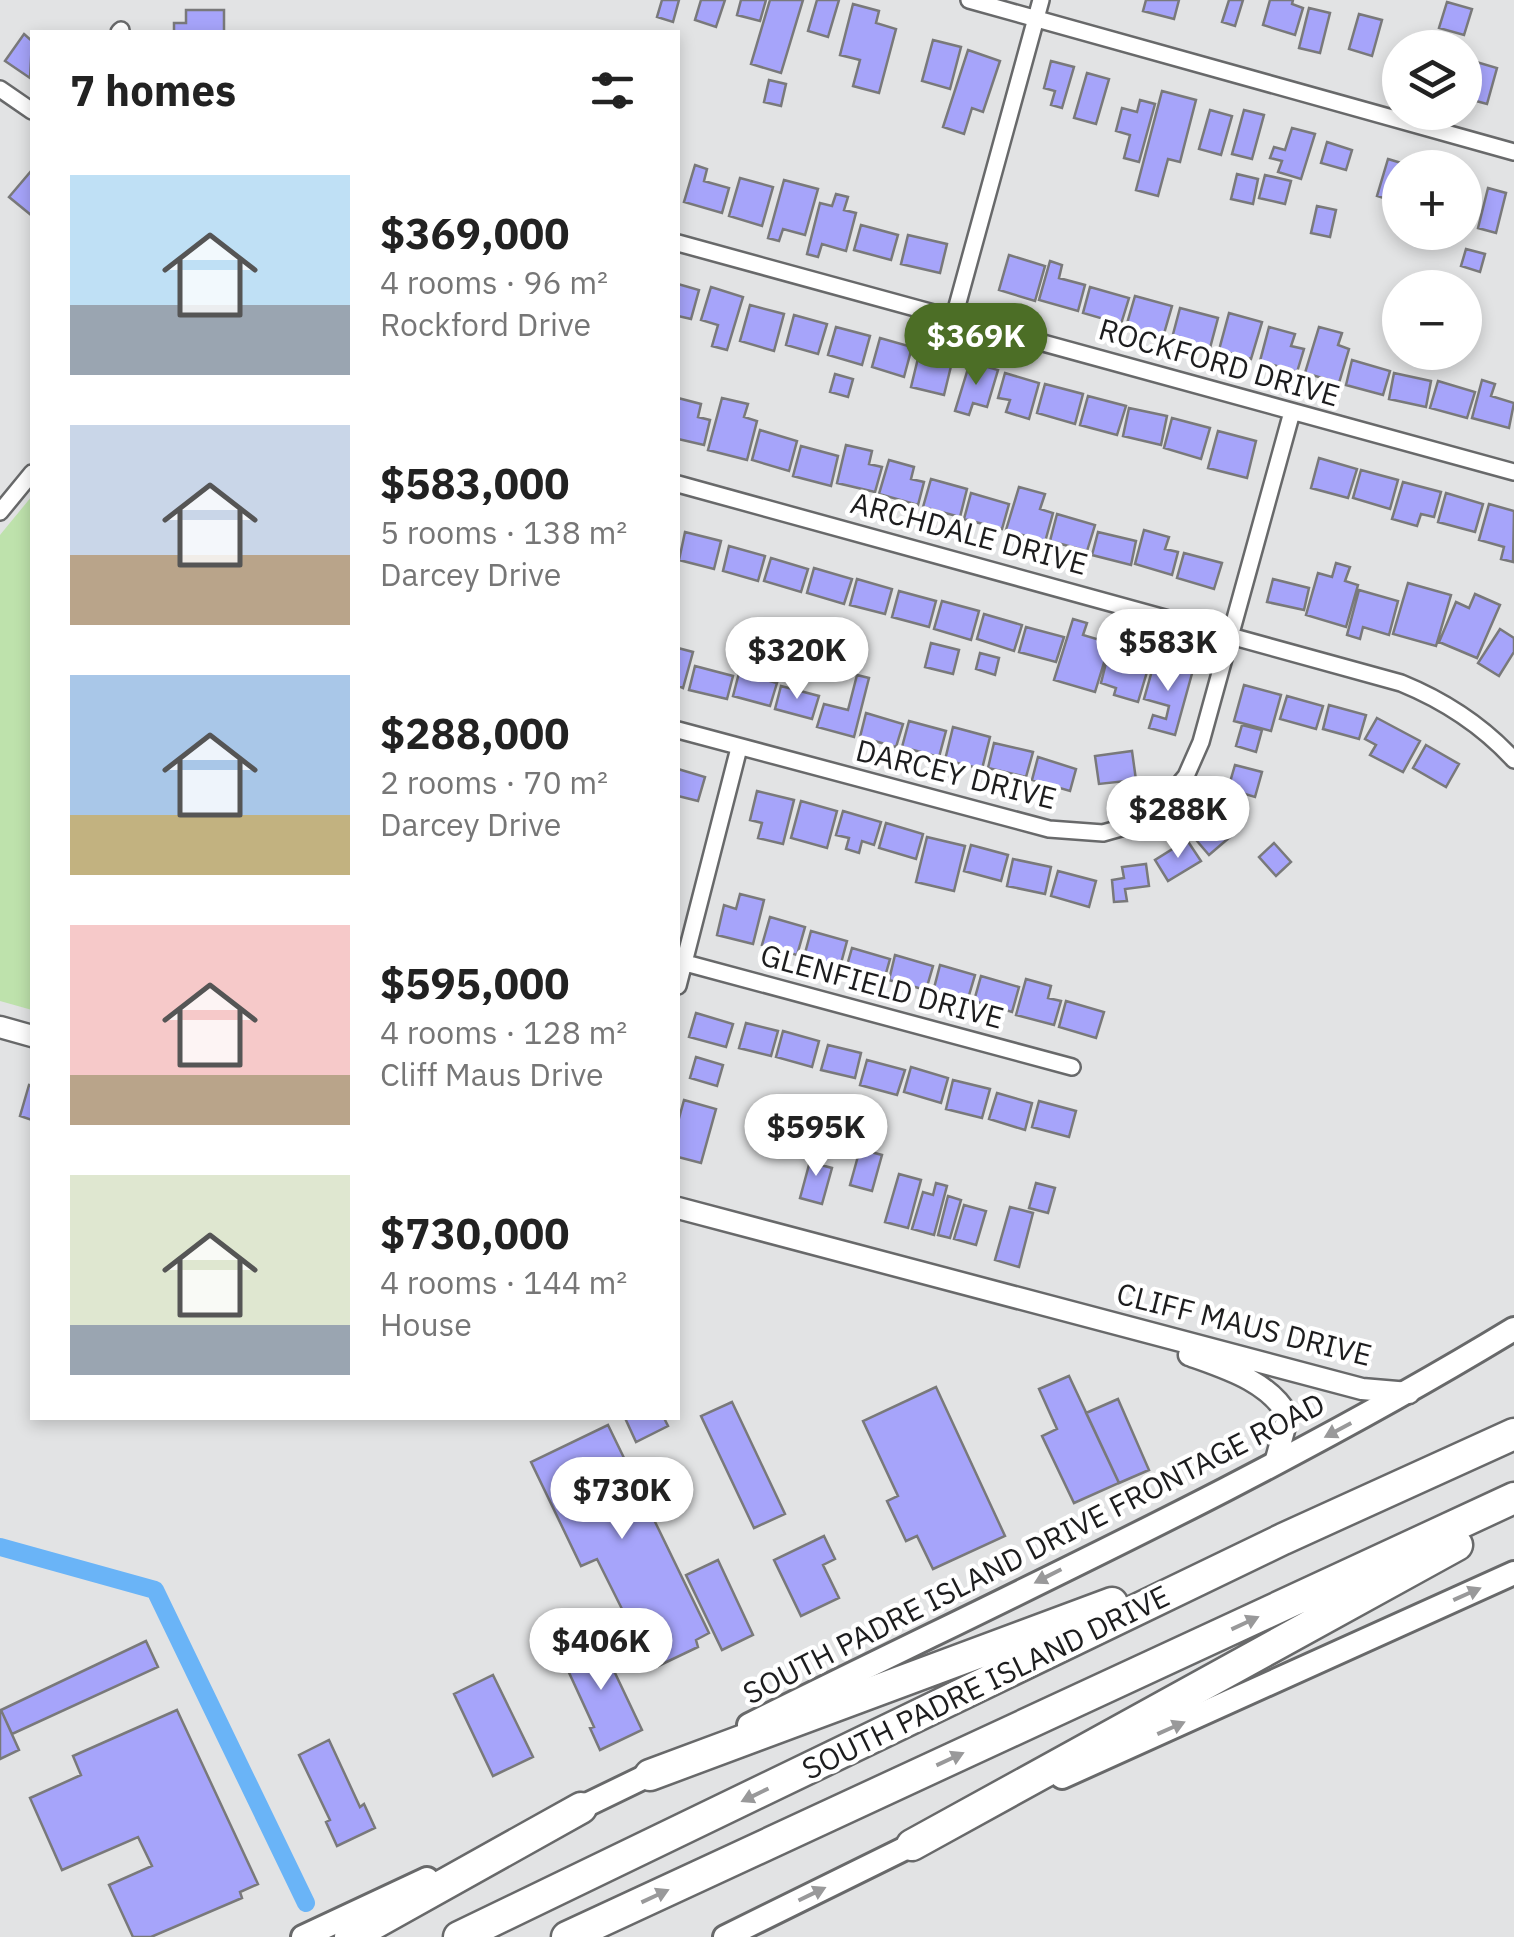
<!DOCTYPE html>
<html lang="en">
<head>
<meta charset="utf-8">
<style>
  body { margin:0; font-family:"IBM Plex Sans",sans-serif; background:#f6f6f6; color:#222; height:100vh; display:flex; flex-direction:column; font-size:38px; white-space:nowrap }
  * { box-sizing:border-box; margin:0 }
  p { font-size:32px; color:#767676 }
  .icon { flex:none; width:55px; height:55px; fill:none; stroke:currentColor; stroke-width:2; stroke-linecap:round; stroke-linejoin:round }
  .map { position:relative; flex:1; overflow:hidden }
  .panel { position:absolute; left:30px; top:30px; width:650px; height:1390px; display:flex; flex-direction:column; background:#fff; border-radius:0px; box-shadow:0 5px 15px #0003 }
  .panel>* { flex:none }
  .fabs { position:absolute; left:1382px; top:30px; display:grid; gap:20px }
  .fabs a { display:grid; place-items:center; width:100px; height:100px; border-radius:50%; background:#fff; box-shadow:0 5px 15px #0003; font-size:50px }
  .price { position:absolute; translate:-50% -85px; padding:0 22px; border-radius:35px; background:#fff; color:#222; font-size:32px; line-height:65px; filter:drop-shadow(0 2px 5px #0008) }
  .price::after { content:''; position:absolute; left:50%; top:60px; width:30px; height:22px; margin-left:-15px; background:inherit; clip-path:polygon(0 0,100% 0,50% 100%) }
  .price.active { background:#4c6e26; color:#fff }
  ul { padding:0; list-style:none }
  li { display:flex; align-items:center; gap:30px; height:250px; padding:0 40px }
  li span { display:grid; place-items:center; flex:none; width:280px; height:200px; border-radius:0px; color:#555 }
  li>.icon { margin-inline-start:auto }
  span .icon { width:120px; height:120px; fill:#fffc; stroke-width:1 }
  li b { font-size:42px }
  h2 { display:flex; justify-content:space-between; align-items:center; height:120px; padding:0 40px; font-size:42px }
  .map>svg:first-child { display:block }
</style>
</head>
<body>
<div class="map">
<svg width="1514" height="1937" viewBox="0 0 1514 1937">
  <rect width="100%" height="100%" fill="#e2e3e4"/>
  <path fill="#bee2ac" d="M32 496V1010L0 1001V535Z"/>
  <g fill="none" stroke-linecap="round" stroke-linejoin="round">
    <path stroke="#6ab4f7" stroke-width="18" d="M0 1547 155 1590 306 1903"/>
  </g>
  <path fill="#a6a4fa" stroke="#79797a" stroke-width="2.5" d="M662 0H679L673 22 657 17Z
    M701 0H725L716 27 695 20Z
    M741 0H766L760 21 737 15Z
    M770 0H803L781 73 751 64Z
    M817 0H839L828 37 808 31Z
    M1146 0H1179L1174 19 1143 11Z
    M1229 0H1243L1235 26 1222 22Z
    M1270 0H1293L1292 4 1303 8 1295 35 1263 25Z
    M1447 2 1472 9 1464 35 1439 28Z
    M853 4 879 11 876 23 896 29 879 93 853 86 860 60 840 55Z
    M1309 8 1330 13 1320 53 1299 48Z
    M186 10H224V32H174V23H186Z
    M1359 14 1382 20 1372 56 1349 49Z
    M24 34 32 41 30 78 5 61Z
    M933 40 961 47 950 89 922 81Z
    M968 50 1000 61 983 112 972 108 964 134 943 127Z
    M1051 61 1074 67 1062 108 1051 105 1055 91 1044 88Z
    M1473 61 1497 68 1487 104 1465 98Z
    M1087 73 1109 79 1096 124 1074 118Z
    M769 80 786 84 781 106 764 102Z
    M1162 91 1196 100 1180 162 1168 159 1158 196 1136 190Z
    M1140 100 1155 104 1139 162 1124 158 1130 135 1116 131 1122 108 1137 112Z
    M1210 110 1232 116 1221 155 1199 149Z
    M1244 110 1264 115 1252 159 1232 154Z
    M1292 128 1315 134 1301 179 1278 172 1282 161 1270 158 1274 147 1285 150Z
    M1327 142 1352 150 1346 170 1321 163Z
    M1388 159 1418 168H1400V189L1396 188 1393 201 1377 196Z
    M695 165 707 169 704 181 729 188 722 213 684 202Z
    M32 170V213L31 215 9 197Z
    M1237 174 1258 179 1253 204 1231 199Z
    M1265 175 1291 181 1285 204 1259 198Z
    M740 178 773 187 762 226 729 216Z
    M784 180 818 189 805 235 783 229 779 241 768 238Z
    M1488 188 1506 193 1496 233 1478 228Z
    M836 194 848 197 844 210 856 213 846 251 822 244 818 257 807 254 820 203 832 206Z
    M1317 206 1336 210 1330 237 1311 233Z
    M861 225 898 235 891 260 854 250Z
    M908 235 947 244 940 273 901 264Z
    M1466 249 1485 254 1480 272 1461 266Z
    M1009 255 1045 266 1035 301 999 290Z
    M1050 261 1062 265 1059 278 1085 285 1078 311 1039 300Z
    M678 284 699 290 691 319 678 316Z
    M711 287 743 297 727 350 712 346 718 325 701 320Z
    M1090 287 1129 298 1121 324 1083 313Z
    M1135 296 1172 306 1163 337 1126 327Z
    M750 305 784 314 774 351 740 341Z
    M1180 308 1218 318 1210 348 1172 338Z
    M1229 313 1262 322 1251 359 1219 350Z
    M794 315 827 324 818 354 786 345Z
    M836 327 870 336 862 365 828 355Z
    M1269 327 1295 334 1291 346 1304 349 1297 372 1260 361Z
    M1319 327 1342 333 1338 345 1349 349 1339 383 1305 373Z
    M880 338 912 347 904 377 872 367Z
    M920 350 953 358 944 395 911 387Z
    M1352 360 1390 371 1383 395 1346 385Z
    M970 362 998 370 987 407 973 403 969 415 955 411Z
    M1005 373 1039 383 1029 419 1006 412 1010 400 998 398Z
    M1394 373 1431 381 1426 407 1389 399Z
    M835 374 853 379 848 397 830 392Z
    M1482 380 1495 384 1491 396 1514 403 1509 428 1472 418Z
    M1438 381 1475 392 1467 418 1430 408Z
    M1045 384 1083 394 1075 424 1037 413Z
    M1088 396 1126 406 1117 435 1080 425Z
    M678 398 701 404 698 417 710 420 704 445 678 439Z
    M722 398 748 404 744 417 757 421 747 460 708 450Z
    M1129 408 1167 416 1161 445 1123 436Z
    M1172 418 1210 428 1201 459 1164 448Z
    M760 430 797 441 789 471 752 460Z
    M1218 431 1256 441 1247 478 1208 468Z
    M846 445 872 451 869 464 882 467 875 492 837 483Z
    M801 446 838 456 831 486 793 476Z
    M1319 458 1357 469 1348 498 1311 488Z
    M889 460 914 467 911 479 924 482 918 505 879 494Z
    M1361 470 1398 480 1390 509 1353 498Z
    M931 479 967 489 960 517 923 507Z
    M1403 482 1441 492 1434 517 1421 514 1417 526 1392 519Z
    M1019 487 1045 494 1040 509 1053 513 1045 542 1006 530Z
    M971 493 1009 504 1002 529 964 519Z
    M1446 493 1483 504 1475 532 1438 522Z
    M1489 504 1514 511 1513 562 1501 559 1504 547 1479 540Z
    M1057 514 1095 525 1087 551 1050 541Z
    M1144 530 1169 537 1165 549 1178 552 1172 575 1135 564Z
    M685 532 721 541 714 569 679 560Z
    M1098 532 1136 541 1131 565 1092 555Z
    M729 546 765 556 758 581 723 571Z
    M1184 553 1222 563 1214 589 1177 578Z
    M771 558 808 569 801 592 764 581Z
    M1336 563 1350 567 1345 581 1358 585 1346 627 1306 615 1318 573 1332 577Z
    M814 568 852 579 844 604 807 593Z
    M857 579 892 589 885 614 850 605Z
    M1273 579 1309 588 1304 610 1267 602Z
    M1408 583 1451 595 1436 646 1393 634Z
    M1359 590 1398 601 1389 635 1363 627 1360 639 1347 635Z
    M899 591 936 601 929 627 892 617Z
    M1475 594 1500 605 1477 658 1439 642 1456 602 1469 608Z
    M942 601 979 611 971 640 934 629Z
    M984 614 1022 625 1014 651 977 639Z
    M1073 619 1087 623 1083 635 1110 643 1095 692 1054 680Z
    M1026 627 1064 637 1056 662 1019 652Z
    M1500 629 1514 638V652L1499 676 1478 663Z
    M1114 631 1127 635 1124 647 1152 655 1138 702 1114 695 1116 688 1101 683Z
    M931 643 959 650 953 674 925 667Z
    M678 648 693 652 683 688 678 686Z
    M980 653 999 658 995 675 976 669Z
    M1155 660 1193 670 1175 735 1149 728 1153 715 1166 719 1169 706 1144 699Z
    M695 666 733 676 727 699 689 690Z
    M739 673 777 683 770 706 733 696Z
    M857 675 869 678 854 737 817 727 824 704 848 710Z
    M1244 685 1281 695 1271 731 1234 721Z
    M781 686 819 696 812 719 775 709Z
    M1287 696 1323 706 1316 729 1280 719Z
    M1329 705 1366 715 1359 739 1323 729Z
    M866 713 903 724 896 747 860 737Z
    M1377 718 1420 741 1403 772 1370 755 1376 745 1365 739Z
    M909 721 946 731 939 757 902 747Z
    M1242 725 1262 730 1256 752 1236 746Z
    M953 727 990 737 982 769 945 760Z
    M994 743 1033 752 1026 777 988 768Z
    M1426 745 1459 764 1446 787 1413 768Z
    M1132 751 1136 780 1099 784 1095 756Z
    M1038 757 1076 769 1070 791 1032 780Z
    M1235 765 1262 772 1255 797 1228 789Z
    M678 769 705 777 698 801 678 796Z
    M757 791 794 800 783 844 758 838 762 823 750 820Z
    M801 801 837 811 827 848 791 838Z
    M1219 810 1237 831 1209 855 1191 834Z
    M843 811 881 822 874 845 862 841 859 853 846 849 849 838 836 835Z
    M886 823 923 834 916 859 879 848Z
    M927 837 965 846 954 891 916 882Z
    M1187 840 1201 861 1168 881 1155 860Z
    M1274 843 1291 862 1276 876 1259 857Z
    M971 845 1008 855 1001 881 964 871Z
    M1013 859 1051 867 1045 894 1007 886Z
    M1146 864 1149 886 1125 889 1127 901 1114 902 1112 880 1124 878 1122 867Z
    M1058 871 1096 881 1089 907 1051 896Z
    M740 894 764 900 753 944 717 935 724 905 736 909Z
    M770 917 805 927 797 955 762 945Z
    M811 931 847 941 840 967 804 957Z
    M852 948 890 959 884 980 846 969Z
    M895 955 933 966 926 990 889 980Z
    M940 965 975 975 967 1002 933 992Z
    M981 976 1019 987 1012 1012 974 1001Z
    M1026 979 1051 986 1048 998 1061 1001 1054 1025 1016 1015Z
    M1066 1001 1104 1012 1096 1038 1059 1027Z
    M696 1013 733 1024 726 1047 689 1037Z
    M746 1023 778 1031 771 1056 739 1048Z
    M783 1031 819 1041 812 1067 776 1057Z
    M828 1045 861 1053 855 1078 821 1070Z
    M696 1057 723 1065 717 1086 690 1078Z
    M867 1060 905 1070 897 1095 860 1085Z
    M911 1067 948 1078 941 1103 904 1092Z
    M953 1080 990 1089 982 1118 946 1109Z
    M29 1085 32 1086V1120L20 1116Z
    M997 1093 1032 1103 1025 1130 989 1119Z
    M684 1100 716 1109 701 1163 678 1157V1122Z
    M1039 1101 1076 1111 1069 1137 1032 1127Z
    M860 1149 882 1155 872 1191 850 1185Z
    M813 1150 824 1153 821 1165 832 1168 822 1204 800 1198Z
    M899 1174 921 1180 908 1228 885 1222Z
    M936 1183 947 1186 934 1235 912 1229 923 1192 933 1195Z
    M1036 1183 1055 1188 1048 1213 1029 1208Z
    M948 1196 961 1200 950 1238 938 1235Z
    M964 1205 986 1211 976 1245 954 1239Z
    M1010 1207 1033 1213 1019 1267 995 1260Z
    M1069 1376 1119 1483 1074 1503 1042 1436 1057 1429 1039 1389Z
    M936 1387 1005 1536 933 1569 917 1536 906 1541 887 1501 898 1496 863 1421Z
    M1118 1399 1149 1470 1119 1483 1086 1413Z
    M732 1402 785 1514 754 1528 701 1416Z
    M625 1418H664L668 1426 636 1442Z
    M608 1425 709 1633 696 1640 698 1647 652 1669 597 1559 581 1566 531 1462Z
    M824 1536 835 1559 823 1565 839 1598 801 1616 774 1560Z
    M718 1560 753 1635 722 1650 686 1575Z
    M597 1635 642 1730 600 1750 590 1728 594 1727 560 1653Z
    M146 1641 158 1667 12 1734 1 1710Z
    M493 1675 533 1757 493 1776 454 1694Z
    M1 1710 19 1750 0 1759V1710Z
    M177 1710 258 1884 240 1892 242 1898 151 1937H133L109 1885 152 1866 138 1837 62 1870 30 1798 81 1775 73 1756Z
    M329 1740 360 1807 364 1804 375 1828 337 1846 326 1822 330 1820 299 1755Z"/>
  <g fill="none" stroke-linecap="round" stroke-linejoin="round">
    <g stroke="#68696a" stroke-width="20">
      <path id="minor" d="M969 0 1514 152
        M119 32 121 30
        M0 89 32 111
        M678 243 1514 472
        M954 317 1041 0
        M678 484 1401 683C1445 701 1482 725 1514 760
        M0 512 32 473
        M678 730 1049 829 1103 833 1135 824 1155 813 1186 776 1201 742 1292 412
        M678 961 1072 1067
        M678 986 739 748"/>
    </g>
    <g stroke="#68696a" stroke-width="25">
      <path id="tertiary" d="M0 1027 32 1036
        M678 1208 1362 1389 1409 1393
        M1189 1355C1225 1368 1269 1381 1288 1416L1275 1463"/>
    </g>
    <g stroke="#68696a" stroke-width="28">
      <path id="secondary" d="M749 1725C1006 1597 1269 1478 1514 1329
        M1062 1777 1514 1573
        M570 1813 663 1768
        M303 1937 427 1879
        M725 1937 924 1839"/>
    </g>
    <g stroke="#68696a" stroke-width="35">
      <path id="motorway" d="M650 1775 1112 1603
        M912 1845 1457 1545
        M350 1937 581 1808
        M459 1937 1283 1539 1514 1434
        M567 1937 1514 1498"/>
    </g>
    <use href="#minor" stroke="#fff" stroke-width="15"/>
    <use href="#tertiary" stroke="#fff" stroke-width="20"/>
    <use href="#secondary" stroke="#fff" stroke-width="22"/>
    <use href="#motorway" stroke="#fff" stroke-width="30"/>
  </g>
  <defs><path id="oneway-solid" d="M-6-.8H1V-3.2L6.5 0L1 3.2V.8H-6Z" transform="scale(2.5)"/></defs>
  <g fill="#99999a">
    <use href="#oneway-solid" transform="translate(1338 1430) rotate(152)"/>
    <use href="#oneway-solid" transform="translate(1048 1576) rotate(153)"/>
    <use href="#oneway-solid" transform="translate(1467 1594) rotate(-24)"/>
    <use href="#oneway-solid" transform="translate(1245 1623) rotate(-25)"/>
    <use href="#oneway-solid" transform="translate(1171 1728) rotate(-24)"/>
    <use href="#oneway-solid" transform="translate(950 1759) rotate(-25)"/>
    <use href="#oneway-solid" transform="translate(755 1795) rotate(154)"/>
    <use href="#oneway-solid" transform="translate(812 1894) rotate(-26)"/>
    <use href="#oneway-solid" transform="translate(655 1896) rotate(-25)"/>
  </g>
  <g text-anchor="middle" stroke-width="9" stroke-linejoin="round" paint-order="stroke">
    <g font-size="30" fill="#1d1d1e" stroke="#fff">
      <text transform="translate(1219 363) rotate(16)" y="10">ROCKFORD DRIVE</text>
      <text transform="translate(969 534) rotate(15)" y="10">ARCHDALE DRIVE</text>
      <text transform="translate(956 775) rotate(14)" y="10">DARCEY DRIVE</text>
      <text transform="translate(882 987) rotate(15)" y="10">GLENFIELD DRIVE</text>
      <text transform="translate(1244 1325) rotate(14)" y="10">CLIFF MAUS DRIVE</text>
      <text transform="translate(1034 1549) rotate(-27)" y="10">SOUTH PADRE ISLAND DRIVE FRONTAGE ROAD</text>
      <text transform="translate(986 1683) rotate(-26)" y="10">SOUTH PADRE ISLAND DRIVE</text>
    </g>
  </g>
</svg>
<div class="fabs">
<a><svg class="icon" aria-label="layers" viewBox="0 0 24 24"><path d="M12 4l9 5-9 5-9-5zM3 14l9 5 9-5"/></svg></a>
<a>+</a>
<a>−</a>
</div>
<b class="price active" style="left:976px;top:388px">$369K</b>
<b class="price" style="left:1168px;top:694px">$583K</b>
<b class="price" style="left:797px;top:702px">$320K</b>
<b class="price" style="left:1178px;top:861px">$288K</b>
<b class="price" style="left:816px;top:1179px">$595K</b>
<b class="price" style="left:622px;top:1542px">$730K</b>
<b class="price" style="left:601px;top:1693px">$406K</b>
<section class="panel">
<h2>7 homes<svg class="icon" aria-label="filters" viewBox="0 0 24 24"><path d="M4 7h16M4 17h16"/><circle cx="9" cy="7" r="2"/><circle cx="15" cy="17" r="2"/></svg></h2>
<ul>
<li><span style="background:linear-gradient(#bfe0f5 65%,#9aa5b1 0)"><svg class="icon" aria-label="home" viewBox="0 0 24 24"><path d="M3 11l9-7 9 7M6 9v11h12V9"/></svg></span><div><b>$369,000</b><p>4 rooms · 96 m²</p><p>Rockford Drive</p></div></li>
<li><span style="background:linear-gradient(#c9d6e8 65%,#b9a48a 0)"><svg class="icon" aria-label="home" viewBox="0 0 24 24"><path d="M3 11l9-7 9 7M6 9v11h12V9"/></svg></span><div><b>$583,000</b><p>5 rooms · 138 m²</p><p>Darcey Drive</p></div></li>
<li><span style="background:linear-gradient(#a9c7e8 70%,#c2b280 0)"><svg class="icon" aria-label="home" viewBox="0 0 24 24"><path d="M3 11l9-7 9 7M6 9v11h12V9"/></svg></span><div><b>$288,000</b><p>2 rooms · 70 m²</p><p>Darcey Drive</p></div></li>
<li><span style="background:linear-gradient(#f6c9c9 75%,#b9a48a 0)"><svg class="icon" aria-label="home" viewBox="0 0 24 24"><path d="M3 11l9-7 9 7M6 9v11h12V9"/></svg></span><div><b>$595,000</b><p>4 rooms · 128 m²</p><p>Cliff Maus Drive</p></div></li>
<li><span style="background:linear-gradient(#dfe7d0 75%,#9aa5b1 0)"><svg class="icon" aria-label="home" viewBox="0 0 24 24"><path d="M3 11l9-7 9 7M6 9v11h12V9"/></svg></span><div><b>$730,000</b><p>4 rooms · 144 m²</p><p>House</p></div></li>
</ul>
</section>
</div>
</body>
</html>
